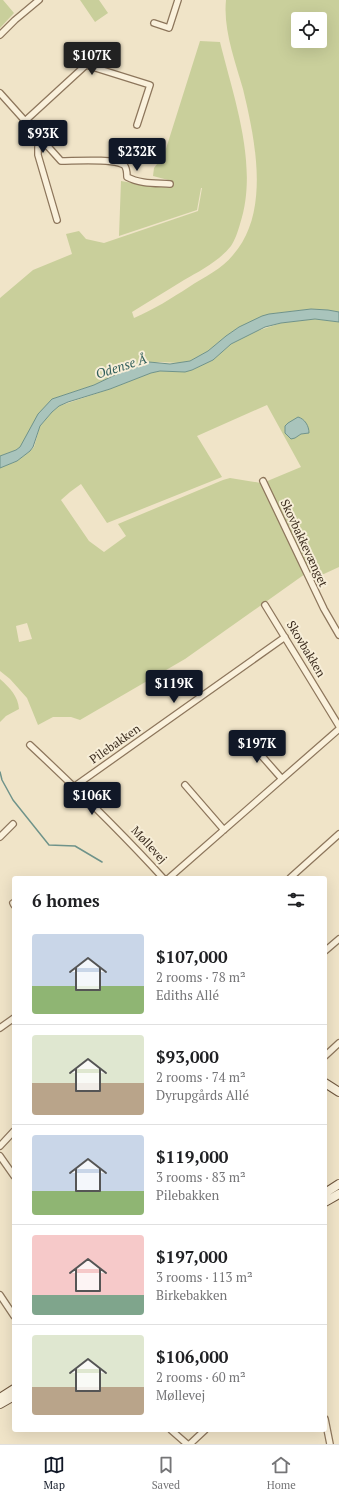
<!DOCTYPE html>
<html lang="en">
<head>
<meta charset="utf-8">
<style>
  body { margin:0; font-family:"PT Serif",serif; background:#f2f2f2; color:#202124; height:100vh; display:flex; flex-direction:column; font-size:15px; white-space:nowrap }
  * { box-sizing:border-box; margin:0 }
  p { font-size:13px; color:#757577 }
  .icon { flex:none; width:22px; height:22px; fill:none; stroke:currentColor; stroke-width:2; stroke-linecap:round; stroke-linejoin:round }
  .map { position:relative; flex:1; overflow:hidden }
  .drawer { position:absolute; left:12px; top:876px; width:315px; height:556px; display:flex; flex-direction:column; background:#fff; border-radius:4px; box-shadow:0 4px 16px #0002 }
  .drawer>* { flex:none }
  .tools { position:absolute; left:291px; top:12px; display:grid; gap:8px }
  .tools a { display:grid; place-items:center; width:36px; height:36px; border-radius:4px; background:#fff; box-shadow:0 4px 16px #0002; font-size:20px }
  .price { position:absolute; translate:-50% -34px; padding:0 9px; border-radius:4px; background:#111827; color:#fff; font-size:13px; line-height:26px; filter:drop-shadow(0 1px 2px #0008) }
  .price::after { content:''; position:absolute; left:50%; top:24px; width:12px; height:9px; margin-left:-6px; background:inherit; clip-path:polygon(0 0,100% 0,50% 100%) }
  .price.selected { background:#222; color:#fff }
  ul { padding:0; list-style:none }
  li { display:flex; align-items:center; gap:12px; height:100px; padding:0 20px }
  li+li { border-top:1px solid #e0e0e0 }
  li span { display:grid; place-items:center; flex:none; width:112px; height:80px; border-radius:4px; color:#555 }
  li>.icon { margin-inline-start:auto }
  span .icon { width:48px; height:48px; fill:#fffc; stroke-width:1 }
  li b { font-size:17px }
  h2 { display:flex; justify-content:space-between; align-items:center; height:48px; padding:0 20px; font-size:17px }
  .tabs { display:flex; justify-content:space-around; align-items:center; height:56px; border-top:1px solid #e0e0e0; background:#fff; font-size:11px; color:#757577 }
  .tabs a { display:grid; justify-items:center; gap:2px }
  .tabs .selected { color:#111827 }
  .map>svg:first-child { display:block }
</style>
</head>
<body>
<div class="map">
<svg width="339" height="1444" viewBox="0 0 339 1444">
  <rect width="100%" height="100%" fill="#f0e4c8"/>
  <path fill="#c9cf9b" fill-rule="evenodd" d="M0 0H3L14 13 0 28Z
    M80 0H99L108 13 95 22Z
    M226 0H339V312L328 310 311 309 269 314 239 327 226 336 208 351 190 361 180 363 159 362 138 364 94 385 52 399 20 447 16 450 0 456V298L33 270 72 254 66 234 79 231 86 239 104 243 198 211 202 188H201L197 210 119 236 121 181 150 186 172 187V181L153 176 154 168 164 155 200 41 220 42C234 99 259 166 240 224 238 231 235 240 231 246 219 261 200 271 184 280 167 291 149 301 132 312L134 318C153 310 172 298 189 287 204 277 222 269 233 255 271 212 255 139 243 89 235 61 223 29 226 0ZM298 19H320V41H298Z
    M315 319 339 322V567L313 579 265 482 301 467 267 405 197 436 222 477 107 523 81 484 70 492 61 500 89 541 104 552 126 536 118 524 223 480 230 478 261 483 305 574 185 659 80 720 71 717H53L38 725 27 698 10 679 0 671V468L17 461 30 451 34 447 40 426 52 412 59 406 110 389 151 373 160 371 185 372 192 370 213 360 231 344 257 331 281 323ZM295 420 307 434H301L295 438 285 427ZM27 623 32 639 19 642 16 626Z
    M0 679C10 688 18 696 19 709L6 716 0 722Z"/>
  <path fill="#a9c4bc" stroke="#6f938a" d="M311 309 328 310 339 312V322L315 319 281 323 265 327 231 344 213 360 192 370 185 372 160 371 151 373 110 389 68 402 59 406 52 412 40 426 33 447 30 451 17 461 0 468V456L16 450 20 447 38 414 52 399 94 385 138 364 149 362 170 364 190 361 208 351 226 336 239 327 262 316 269 314Z
    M298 417C305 419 309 426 309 433L301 434 295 438 291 439 285 433V426L288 423Z"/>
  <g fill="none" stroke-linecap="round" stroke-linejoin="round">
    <path stroke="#6f938a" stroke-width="1.5" d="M0 772 2 780 13 800 49 845 75 846 102 862"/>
    <g stroke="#8d765c" stroke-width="8">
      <path id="street" d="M154 23 169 28 178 0
        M0 35 15 20 39 0
        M0 93 61 161C75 161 113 158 124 165 127 168 127 173 127 177 140 184 156 183 170 184
        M25 121 86 65 150 85 137 125
        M43 141 38 147V155L57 220
        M263 481 324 609 339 635
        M265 605 339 726
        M246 738 282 779
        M30 745C76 788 121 832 163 878
        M185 785 224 830
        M75 786 285 637
        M0 837 13 824
        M169 878 339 729
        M290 878 339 834
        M13 903 14 905
        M325 951 339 939
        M0 1028 14 1018
        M325 1056 339 1043
        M0 1146 14 1131
        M0 1156 14 1176
        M0 1295 14 1316
        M325 1419 330 1444
        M171 1430 187 1444
        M190 1444 205 1430"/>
    </g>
    <g stroke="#6f573f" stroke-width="10">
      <path id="secondary" d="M325 1083 339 1092
        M325 1193 339 1184
        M325 1202 339 1194
        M0 1398 14 1389
        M0 1404 14 1396"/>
    </g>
    <use href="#street" stroke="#faf1dc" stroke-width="5.5"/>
    <use href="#secondary" stroke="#faf1dc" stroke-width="8"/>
  </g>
  <g text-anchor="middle" stroke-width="4" stroke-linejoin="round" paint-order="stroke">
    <g font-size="12" fill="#3d2e20" stroke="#f7eed8">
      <text transform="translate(304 543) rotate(65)" y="4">Skovbakkevænget</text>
      <text transform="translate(306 649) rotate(59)" y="4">Skovbakken</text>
      <text transform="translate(115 744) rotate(-35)" y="4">Pilebakken</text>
      <text transform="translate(149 845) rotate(47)" y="4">Møllevej</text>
    </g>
    <g font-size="13" font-style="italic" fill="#2f5d5a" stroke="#f7eed8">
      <text transform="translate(121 366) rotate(-18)" y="5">Odense Å</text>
    </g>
  </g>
</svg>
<div class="tools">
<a><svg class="icon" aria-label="locate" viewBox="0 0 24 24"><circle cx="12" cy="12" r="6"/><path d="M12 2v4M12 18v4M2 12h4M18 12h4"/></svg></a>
</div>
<b class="price selected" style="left:92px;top:76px">$107K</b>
<b class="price" style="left:43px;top:154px">$93K</b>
<b class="price" style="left:137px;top:172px">$232K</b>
<b class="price" style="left:174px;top:704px">$119K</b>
<b class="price" style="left:257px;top:764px">$197K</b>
<b class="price" style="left:92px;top:816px">$106K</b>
<section class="drawer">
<h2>6 homes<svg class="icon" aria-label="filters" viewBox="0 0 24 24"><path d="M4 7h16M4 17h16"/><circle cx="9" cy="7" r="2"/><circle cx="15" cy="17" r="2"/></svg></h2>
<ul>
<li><span style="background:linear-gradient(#c9d6e8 65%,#8fb573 0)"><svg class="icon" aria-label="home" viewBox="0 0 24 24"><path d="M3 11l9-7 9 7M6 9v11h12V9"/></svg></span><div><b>$107,000</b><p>2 rooms · 78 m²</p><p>Ediths Allé</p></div></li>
<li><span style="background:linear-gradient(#dfe7d0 60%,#b9a48a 0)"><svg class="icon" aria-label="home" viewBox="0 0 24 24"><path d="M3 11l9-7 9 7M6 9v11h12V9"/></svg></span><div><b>$93,000</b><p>2 rooms · 74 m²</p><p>Dyrupgårds Allé</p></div></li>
<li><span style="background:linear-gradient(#c9d6e8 70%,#8fb573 0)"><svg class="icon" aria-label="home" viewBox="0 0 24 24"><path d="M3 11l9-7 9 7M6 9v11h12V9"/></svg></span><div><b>$119,000</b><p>3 rooms · 83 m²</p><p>Pilebakken</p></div></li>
<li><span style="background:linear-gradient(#f6c9c9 75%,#7fa58c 0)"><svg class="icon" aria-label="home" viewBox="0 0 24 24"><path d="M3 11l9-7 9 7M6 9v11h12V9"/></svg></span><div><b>$197,000</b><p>3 rooms · 113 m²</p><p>Birkebakken</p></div></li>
<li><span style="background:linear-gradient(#dfe7d0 65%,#b9a48a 0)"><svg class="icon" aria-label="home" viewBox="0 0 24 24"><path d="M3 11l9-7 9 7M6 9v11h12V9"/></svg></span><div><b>$106,000</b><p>2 rooms · 60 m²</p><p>Møllevej</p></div></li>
</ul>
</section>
</div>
<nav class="tabs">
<a class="selected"><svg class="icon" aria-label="map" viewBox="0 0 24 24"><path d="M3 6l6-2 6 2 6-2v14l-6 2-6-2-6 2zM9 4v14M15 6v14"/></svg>Map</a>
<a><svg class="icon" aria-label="saved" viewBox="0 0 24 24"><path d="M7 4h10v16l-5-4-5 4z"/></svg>Saved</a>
<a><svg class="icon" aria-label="home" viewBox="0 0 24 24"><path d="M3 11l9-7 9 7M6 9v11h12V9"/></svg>Home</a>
</nav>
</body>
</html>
